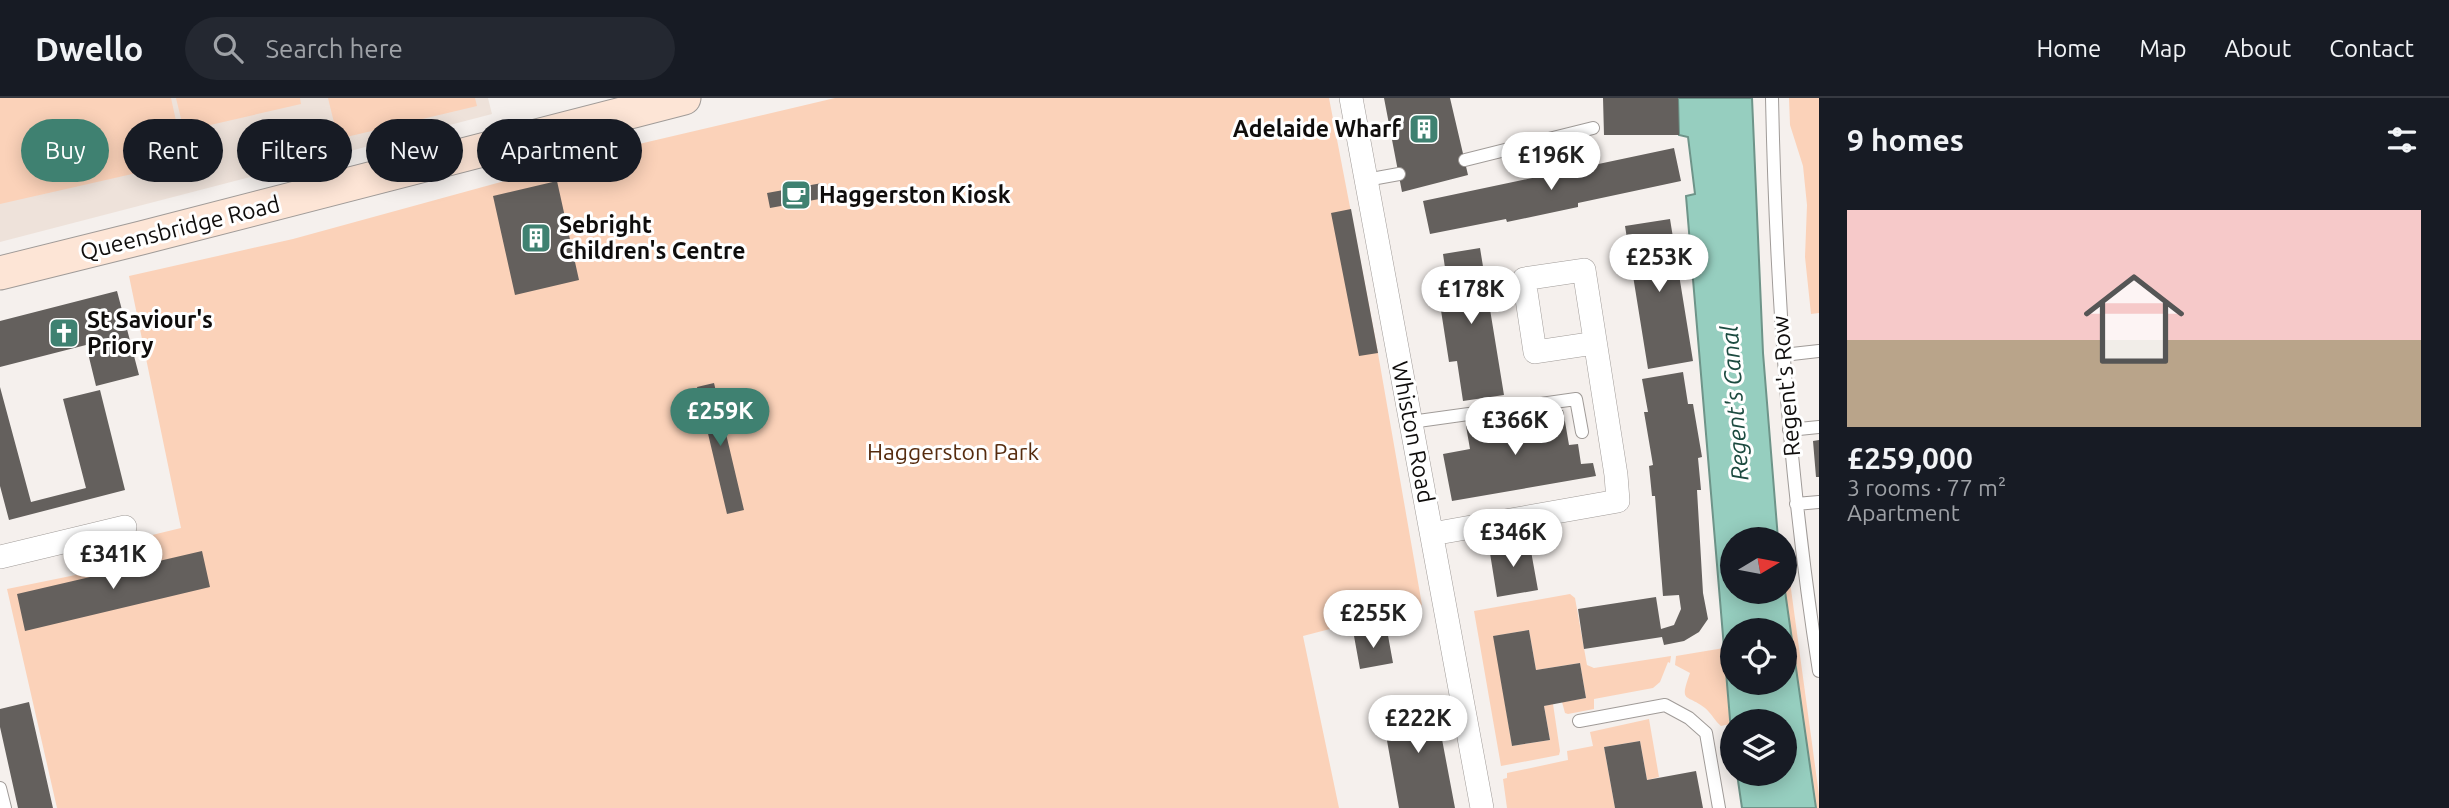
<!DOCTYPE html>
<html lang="en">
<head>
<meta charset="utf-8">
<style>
  body { margin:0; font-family:Ubuntu,sans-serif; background:#242831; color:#f1f3f6; height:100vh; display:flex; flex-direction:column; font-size:26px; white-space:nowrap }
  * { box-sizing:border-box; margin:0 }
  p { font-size:23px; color:#9ea1a6 }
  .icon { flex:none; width:38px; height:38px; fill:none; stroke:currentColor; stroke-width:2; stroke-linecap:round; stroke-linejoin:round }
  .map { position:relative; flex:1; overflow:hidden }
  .panel { display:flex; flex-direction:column; background:#171b24; width:630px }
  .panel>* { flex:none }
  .guide { position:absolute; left:21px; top:21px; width:665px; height:63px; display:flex; gap:14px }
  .needle { width:46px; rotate:80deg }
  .controls { position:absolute; left:1720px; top:429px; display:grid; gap:14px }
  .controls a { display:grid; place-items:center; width:77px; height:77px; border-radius:50%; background:#171b24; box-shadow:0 4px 18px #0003; font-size:35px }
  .price { position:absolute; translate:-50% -60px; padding:0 16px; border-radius:24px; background:#fff; color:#222; font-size:23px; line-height:46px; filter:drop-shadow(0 2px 4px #0008) }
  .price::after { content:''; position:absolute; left:50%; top:42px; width:21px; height:16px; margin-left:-10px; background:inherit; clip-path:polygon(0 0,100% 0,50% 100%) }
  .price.active { background:#3f8171; color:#fff }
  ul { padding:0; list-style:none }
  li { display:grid; align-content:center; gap:14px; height:371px; padding:0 28px }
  li span { display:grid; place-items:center; height:217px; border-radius:0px; color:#555 }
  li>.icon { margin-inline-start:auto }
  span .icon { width:126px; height:126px; fill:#fffc; stroke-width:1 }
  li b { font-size:30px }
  h2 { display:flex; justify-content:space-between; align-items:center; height:84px; padding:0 28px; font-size:30px }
  .tag { padding:0 24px; border-radius:32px; background:#171b24; box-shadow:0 4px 18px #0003; font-size:24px; line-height:63px }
  .tag.active { background:#3f8171; color:#fff }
  header { display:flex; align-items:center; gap:42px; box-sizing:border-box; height:98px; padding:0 35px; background:#171b24; border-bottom:2px solid #363941 }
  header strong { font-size:33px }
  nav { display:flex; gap:38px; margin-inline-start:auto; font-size:24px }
  .search { width:490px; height:63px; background:#242831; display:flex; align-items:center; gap:18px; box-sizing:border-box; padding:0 24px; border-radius:38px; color:#9ea1a6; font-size:26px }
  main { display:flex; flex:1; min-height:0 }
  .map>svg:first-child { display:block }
</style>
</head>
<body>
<header>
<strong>Dwello</strong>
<div class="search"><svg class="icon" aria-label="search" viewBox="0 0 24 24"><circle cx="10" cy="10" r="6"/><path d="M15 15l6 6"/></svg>Search here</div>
<nav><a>Home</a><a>Map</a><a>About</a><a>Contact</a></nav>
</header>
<main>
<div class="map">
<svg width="1819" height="710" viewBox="0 0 1819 710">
  <rect width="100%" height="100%" fill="#f5f0ed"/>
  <path fill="#eee2da" d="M0 0H488L492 16 0 144Z"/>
  <path fill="#fbd2b9" d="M0 0H171L185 64 0 106Z
    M176 0H300L301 6 184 33Z
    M328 0H475L477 8 338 41Z
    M835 0H1329L1376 244 1422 507 1303 538 1339 710H57L7 491 154 461 148 438 181 430 129 178 293 141 639 46Z
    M1789 0H1819V215L1811 216 1805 159 1807 107 1803 68 1790 27Z
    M1785 447 1819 697V710H1815L1785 493Z
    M1570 496 1575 500 1587 567 1594 570 1671 558 1670 565 1668 564 1660 584 1653 590 1594 601V611L1568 616 1565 615 1562 604 1586 600 1580 565 1536 572 1529 532 1494 538 1512 648 1550 642 1544 608 1553 606 1560 653 1559 657 1501 668 1474 513Z
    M1724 550 1730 626 1721 628C1715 623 1712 616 1705 610 1686 595 1679 606 1690 575L1675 567 1676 558Z
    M1649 621 1659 679 1647 682 1640 643 1604 649 1615 710H1507L1503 681 1507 680V675L1568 662 1567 653 1593 648 1590 634Z"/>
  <path fill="#96cebf" stroke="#6e9489" stroke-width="2" fill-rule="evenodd" d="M1678 0H1752L1763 255 1778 441H1732V494L1785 493 1816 710H1742L1737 676H1785V623H1732V645L1686 98 1695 96 1688 39 1679 37ZM1732 532H1785V584H1732Z"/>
  <path fill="#64605d" d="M1384 0H1450L1468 77 1402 94Z
    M1603 0H1678L1679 37H1604Z
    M1674 50 1681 83 1578 105V109L1507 124 1506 121 1430 136 1423 103Z
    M557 83 579 182 515 197 493 98Z
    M822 85 825 100 770 110 767 95Z
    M1351 111 1378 255 1359 258 1331 115Z
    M1670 121 1693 263 1648 271 1625 128Z
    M1480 150 1504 297 1463 303 1457 263 1449 264 1440 206 1450 204 1443 156Z
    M117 193 139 277 96 288 86 247 0 269V223Z
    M1683 274 1688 306H1693L1702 359 1698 360 1701 392H1697L1703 495 1708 521 1699 534 1684 543 1664 547 1662 539 1584 551 1578 511 1656 499 1661 531 1674 527 1681 511 1679 497 1663 498 1655 398H1652L1649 368 1653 367 1644 314H1648L1642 281Z
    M714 285 744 412 727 416 697 289Z
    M0 289 31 404 86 390 63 301 100 292 125 392 9 422 0 388Z
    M1563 312 1569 347 1578 346 1581 366 1593 365 1596 378 1452 403 1443 356 1470 351 1466 328Z
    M1819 342V379H1816L1813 343Z
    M1529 442 1538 492 1497 499 1489 449Z
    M202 453 210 489 25 533 17 496Z
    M1387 532 1393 565 1360 571 1354 538Z
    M1529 532 1536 572 1580 565 1586 600 1544 608 1550 642 1512 648 1493 538Z
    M1434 599 1455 710H1399L1381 609Z
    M29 604 53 710H18L0 629V611Z
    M1640 643 1647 682 1696 673 1703 710H1615L1604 649Z"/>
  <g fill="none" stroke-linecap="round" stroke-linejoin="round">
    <g stroke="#a09b98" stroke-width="14">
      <path id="lane" d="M1772 0C1776 192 1789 383 1819 573
        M1465 62 1593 30
        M1366 82 1399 76
        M1783 257 1819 253
        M1411 324 1576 301 1582 334
        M1789 332 1819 329
        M1796 406 1819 404
        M1579 623 1665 607 1689 620 1706 635 1719 710
        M0 690 5 710"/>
    </g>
    <g stroke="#a09b98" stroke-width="24">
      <path id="street" d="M1351 0 1482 710
        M1432 436 1618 403 1616 377 1584 172 1524 181 1535 254 1595 245
        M0 459 125 429"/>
    </g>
    <g stroke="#a09b98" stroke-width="35">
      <path id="secondary" d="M0 175 141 140 684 0"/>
    </g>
    <use href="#lane" stroke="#fff" stroke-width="12"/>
    <use href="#street" stroke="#fff" stroke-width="23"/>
    <use href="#secondary" stroke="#fde5d6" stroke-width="33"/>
  </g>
  <defs>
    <g id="building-square" transform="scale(1.575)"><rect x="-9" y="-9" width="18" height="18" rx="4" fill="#3f8171" stroke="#fff"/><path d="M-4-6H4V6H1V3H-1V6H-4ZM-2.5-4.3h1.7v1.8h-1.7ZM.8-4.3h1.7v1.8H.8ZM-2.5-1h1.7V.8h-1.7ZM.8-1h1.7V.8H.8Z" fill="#fff"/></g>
    <g id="cafe-square" transform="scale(1.575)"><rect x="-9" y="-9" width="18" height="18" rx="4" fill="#3f8171" stroke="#fff"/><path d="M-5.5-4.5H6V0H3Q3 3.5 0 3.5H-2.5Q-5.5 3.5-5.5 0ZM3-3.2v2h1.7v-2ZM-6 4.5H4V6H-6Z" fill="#fff"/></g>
    <g id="church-square" transform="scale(1.575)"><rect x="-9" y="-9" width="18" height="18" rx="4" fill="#3f8171" stroke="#fff"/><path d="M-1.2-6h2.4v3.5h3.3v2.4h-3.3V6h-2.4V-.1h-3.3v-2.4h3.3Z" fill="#fff"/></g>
  </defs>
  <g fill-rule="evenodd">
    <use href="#building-square" x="1424" y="31"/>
    <use href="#cafe-square" x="796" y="97"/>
    <use href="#building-square" x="536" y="140"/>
    <use href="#church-square" x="64" y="235"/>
  </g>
  <g text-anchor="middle" stroke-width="6" stroke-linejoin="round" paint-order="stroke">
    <g font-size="23" font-weight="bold" fill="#0f0d0c" stroke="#fff" text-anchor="start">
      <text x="1401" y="39" text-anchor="end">Adelaide Wharf</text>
      <text x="819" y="105">Haggerston Kiosk</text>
      <text x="559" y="135">Sebright<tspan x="559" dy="26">Children's Centre</tspan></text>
      <text x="87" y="230">St Saviour's<tspan x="87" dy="26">Priory</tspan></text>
    </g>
    <g font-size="23" fill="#0f0d0c" stroke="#fff">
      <text transform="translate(180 130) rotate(-14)" y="8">Queensbridge Road</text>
      <text transform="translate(1786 288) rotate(-95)" y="8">Regent's Row</text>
      <text transform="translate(1413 334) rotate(79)" y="8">Whiston Road</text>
    </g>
    <g font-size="23" fill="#562c0f" stroke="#fff">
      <text x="953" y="362">Haggerston Park</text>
    </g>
    <g font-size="24" font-style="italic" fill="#1c4b40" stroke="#fff">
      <text transform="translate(1735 305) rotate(-94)" y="8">Regent's Canal</text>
    </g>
  </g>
</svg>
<div class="controls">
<a><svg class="needle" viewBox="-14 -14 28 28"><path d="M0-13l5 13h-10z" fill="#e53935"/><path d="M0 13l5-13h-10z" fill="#9ea1a6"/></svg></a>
<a><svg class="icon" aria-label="locate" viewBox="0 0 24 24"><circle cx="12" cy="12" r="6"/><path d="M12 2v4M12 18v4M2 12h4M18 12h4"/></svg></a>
<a><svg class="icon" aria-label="layers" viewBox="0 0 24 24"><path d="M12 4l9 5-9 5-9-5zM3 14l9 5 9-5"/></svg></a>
</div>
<b class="price" style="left:1551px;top:94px">£196K</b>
<b class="price" style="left:1659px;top:196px">£253K</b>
<b class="price" style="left:1471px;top:228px">£178K</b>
<b class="price active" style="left:720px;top:350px">£259K</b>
<b class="price" style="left:1515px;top:359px">£366K</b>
<b class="price" style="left:1513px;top:471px">£346K</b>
<b class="price" style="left:113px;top:493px">£341K</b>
<b class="price" style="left:1373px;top:552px">£255K</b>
<b class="price" style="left:1418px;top:657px">£222K</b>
<div class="guide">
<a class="tag active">Buy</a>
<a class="tag">Rent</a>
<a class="tag">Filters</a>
<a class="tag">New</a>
<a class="tag">Apartment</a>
</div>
</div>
<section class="panel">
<h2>9 homes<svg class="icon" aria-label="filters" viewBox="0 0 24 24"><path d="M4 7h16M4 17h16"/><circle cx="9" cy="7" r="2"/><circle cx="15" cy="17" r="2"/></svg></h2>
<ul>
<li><span style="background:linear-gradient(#f6c9c9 60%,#b9a48a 0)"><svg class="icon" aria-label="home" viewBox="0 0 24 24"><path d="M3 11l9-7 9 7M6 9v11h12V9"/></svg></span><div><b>£259,000</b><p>3 rooms · 77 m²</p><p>Apartment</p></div></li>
</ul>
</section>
</main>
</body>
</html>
